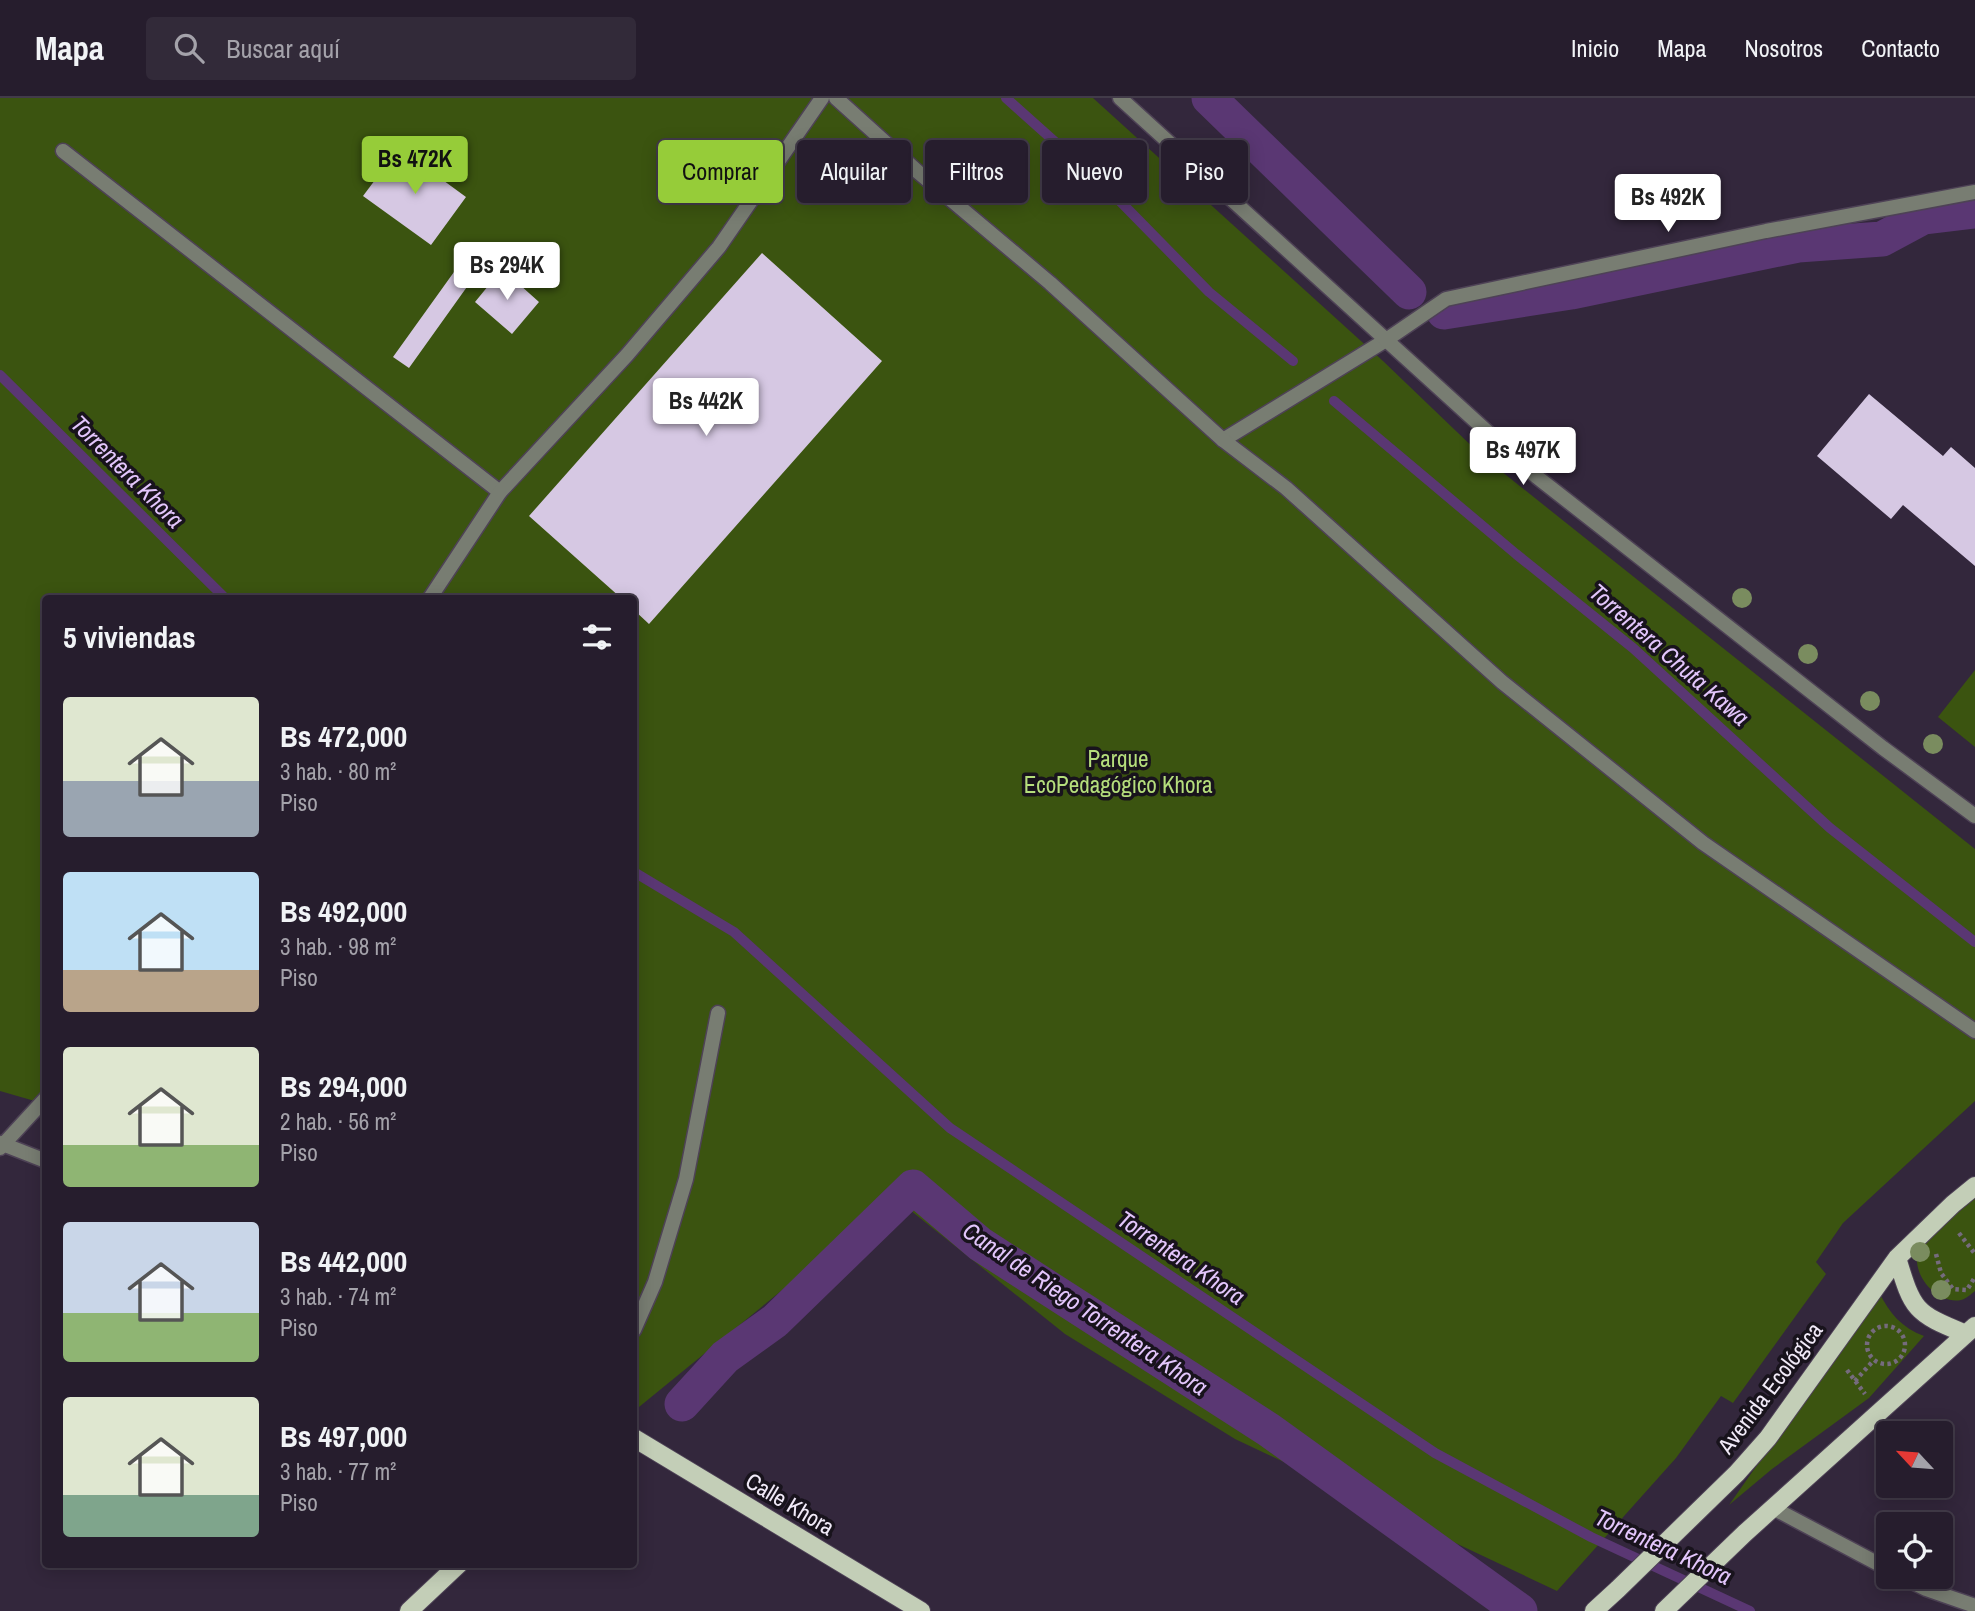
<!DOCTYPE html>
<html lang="es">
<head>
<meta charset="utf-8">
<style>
  body { margin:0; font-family:"Archivo Narrow",sans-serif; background:#322a39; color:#f1f3f6; height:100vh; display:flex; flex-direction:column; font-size:26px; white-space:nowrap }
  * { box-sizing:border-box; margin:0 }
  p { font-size:23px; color:#a4a2aa }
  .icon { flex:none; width:38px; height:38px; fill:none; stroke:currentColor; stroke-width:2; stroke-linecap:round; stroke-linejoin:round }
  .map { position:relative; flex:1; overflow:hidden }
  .side { position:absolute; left:42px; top:497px; width:595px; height:973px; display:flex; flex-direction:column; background:#261d2d; border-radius:7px; box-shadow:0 4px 18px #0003,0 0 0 2px #423b49 }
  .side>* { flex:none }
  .guide { position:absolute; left:658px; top:42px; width:665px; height:63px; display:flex; gap:14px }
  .needle { width:46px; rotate:296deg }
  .buttons { position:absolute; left:1876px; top:1323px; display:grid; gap:14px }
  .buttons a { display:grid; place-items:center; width:77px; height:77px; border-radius:7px; background:#261d2d; box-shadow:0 4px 18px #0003,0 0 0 2px #423b49; font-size:35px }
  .price { position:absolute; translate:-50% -60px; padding:0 16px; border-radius:7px; background:#fff; color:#222; font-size:23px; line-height:46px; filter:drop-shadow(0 2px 4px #0008) }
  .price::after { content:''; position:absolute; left:50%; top:42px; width:21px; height:16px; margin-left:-10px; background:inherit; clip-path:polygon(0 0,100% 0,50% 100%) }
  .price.on { background:#96cc39; color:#111 }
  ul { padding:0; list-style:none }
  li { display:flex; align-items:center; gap:21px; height:175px; padding:0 21px }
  li span { display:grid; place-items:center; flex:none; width:196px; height:140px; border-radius:7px; color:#555 }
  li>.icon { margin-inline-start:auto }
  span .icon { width:84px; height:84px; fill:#fffc; stroke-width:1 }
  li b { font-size:30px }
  h2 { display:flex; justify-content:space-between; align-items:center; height:84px; padding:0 21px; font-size:30px }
  .chip { padding:0 24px; border-radius:7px; background:#261d2d; box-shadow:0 4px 18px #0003,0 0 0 2px #423b49; font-size:24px; line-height:63px }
  .chip.on { background:#96cc39; color:#111 }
  header { display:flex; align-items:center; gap:42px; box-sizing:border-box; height:98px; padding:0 35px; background:#261d2d; border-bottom:2px solid #423b49 }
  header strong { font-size:33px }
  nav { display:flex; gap:38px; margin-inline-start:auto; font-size:24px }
  .search { width:490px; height:63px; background:#322a39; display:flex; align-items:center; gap:18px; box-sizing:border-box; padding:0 24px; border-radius:7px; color:#a4a2aa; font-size:26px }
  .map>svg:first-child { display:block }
</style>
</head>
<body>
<header>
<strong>Mapa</strong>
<div class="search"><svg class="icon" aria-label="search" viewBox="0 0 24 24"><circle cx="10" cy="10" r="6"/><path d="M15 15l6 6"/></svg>Buscar aquí</div>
<nav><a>Inicio</a><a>Mapa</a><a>Nosotros</a><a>Contacto</a></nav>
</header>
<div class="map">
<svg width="1975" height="1513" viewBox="0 0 1975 1513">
  <rect width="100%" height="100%" fill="#33273c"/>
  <path fill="#3b5410" d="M0 0H1093L1383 263 1481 357 1975 751V1003L1843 1125 1816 1164 1826 1176 1733 1305 1721 1298 1676 1360 1557 1493 1235 1341 1065 1236 895 1100 639 1309 634 1305V500H46L45 1006 0 993Z
    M1975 572V649L1938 619Z
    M1975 1098V1193C1971 1196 1966 1201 1961 1202 1936 1207 1909 1174 1919 1151 1924 1137 1962 1110 1975 1098Z
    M1879 1194C1889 1215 1902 1230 1924 1238L1869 1300 1772 1371 1729 1407Z"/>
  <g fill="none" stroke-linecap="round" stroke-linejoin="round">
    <path stroke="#5a3773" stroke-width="10" d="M1006 0 1110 93 1209 194 1293 263
      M0 277 225 500
      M1334 303 1516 456 1633 550 1830 730 1975 844
      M634 774 734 834 950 1030 1435 1355 1591 1439 1750 1513"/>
    <path stroke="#5a3773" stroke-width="35" d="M1209 0 1409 194
      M1444 214 1571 194 1798 147 1882 141 1923 119 1975 113
      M682 1306 725 1259 775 1223 913 1089 980 1146 1269 1332 1520 1513"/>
  </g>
  <path fill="#d6c8e3" d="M399 50 466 99 431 147 363 98Z
    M762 155 882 263 649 526 634 512V500H621L529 418Z
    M459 167 474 179 409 270 393 259Z
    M502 171 539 204 512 236 475 204Z
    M1869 296 1943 358 1951 349 1975 370V468L1903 407 1891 421 1817 358Z"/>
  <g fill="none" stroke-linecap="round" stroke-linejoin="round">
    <g stroke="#4e4256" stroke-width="17">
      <path id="lane" d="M63 53 500 394
        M1223 342 1386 242
        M634 1232 655 1184 686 1081 718 915
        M1773 1410 1888 1471
        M1902 1479 1926 1491 1975 1508"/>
    </g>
    <g stroke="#4e4256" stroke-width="17">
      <path id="street" d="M836 0 918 74 1050 185 1223 342 1286 390 1502 584 1703 745 1975 933
        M1120 0 1537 379 1883 650 1975 718
        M1386 242 1446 201 1766 133 1975 94
        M430 500 500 394 627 257 719 149 822 0
        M0 1045 46 1063
        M0 1050 46 1000"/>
    </g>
    <g stroke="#4e4256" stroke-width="20">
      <path id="primary" d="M1897 1160C1913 1212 1914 1215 1966 1236
        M634 1340 921 1513
        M409 1513 459 1466
        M1594 1513 1618 1491 1737 1375 1768 1340 1897 1160 1953 1106 1975 1088
        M1664 1513 1745 1435 1975 1228"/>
    </g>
    <path stroke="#756b7d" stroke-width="4.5" stroke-dasharray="3.5 3.5" stroke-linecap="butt" d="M1959 1135 1975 1156
      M1936 1156 1941 1175 1953 1191 1967 1192 1975 1179
      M1867 1247a19 19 0 1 1 38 0a19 19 0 1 1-38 0Z
      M1847 1272 1865 1296
      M1855 1283 1873 1263"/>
    <use href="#lane" stroke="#787d72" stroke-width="14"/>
    <use href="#street" stroke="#787d72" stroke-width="14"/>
    <use href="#primary" stroke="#c3ceb7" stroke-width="18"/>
  </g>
  <g fill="#7a8c5f">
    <circle cx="1742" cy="500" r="10"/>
    <circle cx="1808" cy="556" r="10"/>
    <circle cx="1870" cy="603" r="10"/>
    <circle cx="1933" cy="646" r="10"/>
    <circle cx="1920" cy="1154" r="10"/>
    <circle cx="1941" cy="1192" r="10"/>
  </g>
  <g text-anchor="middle" stroke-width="7" stroke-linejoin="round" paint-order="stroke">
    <g font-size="23" fill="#b5de7c" stroke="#18131c">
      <text x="1118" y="669">Parque<tspan x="1118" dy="26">EcoPedagógico Khora</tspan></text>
    </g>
    <g font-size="23" fill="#f1eaf8" stroke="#18131c">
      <text transform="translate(1770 1290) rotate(-53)" y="8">Avenida Ecológica</text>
      <text transform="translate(790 1406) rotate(31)" y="8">Calle Khora</text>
    </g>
    <g font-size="24" font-style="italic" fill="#e3c6fc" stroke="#18131c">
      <text transform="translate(127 374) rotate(45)" y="8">Torrentera Khora</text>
      <text transform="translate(1669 557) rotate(41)" y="8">Torrentera Chuta Kawa</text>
      <text transform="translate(1181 1160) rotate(34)" y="8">Torrentera Khora</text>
      <text transform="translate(1085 1211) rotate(34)" y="8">Canal de Riego Torrentera Khora</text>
      <text transform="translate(1663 1449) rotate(25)" y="8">Torrentera Khora</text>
    </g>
  </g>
</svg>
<div class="buttons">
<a><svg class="needle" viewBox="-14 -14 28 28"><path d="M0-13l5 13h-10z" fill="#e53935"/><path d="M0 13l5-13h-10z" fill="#a4a2aa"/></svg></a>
<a><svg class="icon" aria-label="locate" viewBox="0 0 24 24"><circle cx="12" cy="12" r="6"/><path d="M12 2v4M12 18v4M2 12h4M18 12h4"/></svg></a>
</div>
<b class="price on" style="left:415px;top:98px">Bs 472K</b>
<b class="price" style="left:1668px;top:136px">Bs 492K</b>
<b class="price" style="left:507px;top:204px">Bs 294K</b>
<b class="price" style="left:706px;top:340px">Bs 442K</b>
<b class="price" style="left:1523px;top:389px">Bs 497K</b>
<div class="guide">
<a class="chip on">Comprar</a>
<a class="chip">Alquilar</a>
<a class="chip">Filtros</a>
<a class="chip">Nuevo</a>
<a class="chip">Piso</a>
</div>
<section class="side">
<h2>5 viviendas<svg class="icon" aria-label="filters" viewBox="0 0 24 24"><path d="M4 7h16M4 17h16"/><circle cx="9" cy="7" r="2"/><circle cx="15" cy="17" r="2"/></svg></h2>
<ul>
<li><span style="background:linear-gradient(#dfe7d0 60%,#9aa5b1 0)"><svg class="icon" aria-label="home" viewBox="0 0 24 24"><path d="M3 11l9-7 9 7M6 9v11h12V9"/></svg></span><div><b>Bs 472,000</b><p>3 hab. · 80 m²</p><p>Piso</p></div></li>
<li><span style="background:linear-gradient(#bfe0f5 70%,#b9a48a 0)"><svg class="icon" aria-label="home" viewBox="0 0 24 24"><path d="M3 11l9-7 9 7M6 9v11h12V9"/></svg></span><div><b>Bs 492,000</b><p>3 hab. · 98 m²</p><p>Piso</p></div></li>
<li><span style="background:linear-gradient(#dfe7d0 70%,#8fb573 0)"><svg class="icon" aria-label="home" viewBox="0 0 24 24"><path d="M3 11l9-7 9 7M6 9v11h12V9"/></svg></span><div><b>Bs 294,000</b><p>2 hab. · 56 m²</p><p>Piso</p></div></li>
<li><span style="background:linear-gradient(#c9d6e8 65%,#8fb573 0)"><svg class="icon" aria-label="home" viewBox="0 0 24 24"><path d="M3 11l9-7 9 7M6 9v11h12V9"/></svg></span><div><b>Bs 442,000</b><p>3 hab. · 74 m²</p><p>Piso</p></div></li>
<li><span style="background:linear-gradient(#dfe7d0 70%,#7fa58c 0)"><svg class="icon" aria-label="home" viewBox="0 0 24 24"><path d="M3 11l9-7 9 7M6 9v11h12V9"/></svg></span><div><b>Bs 497,000</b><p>3 hab. · 77 m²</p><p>Piso</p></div></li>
</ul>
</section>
</div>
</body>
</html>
